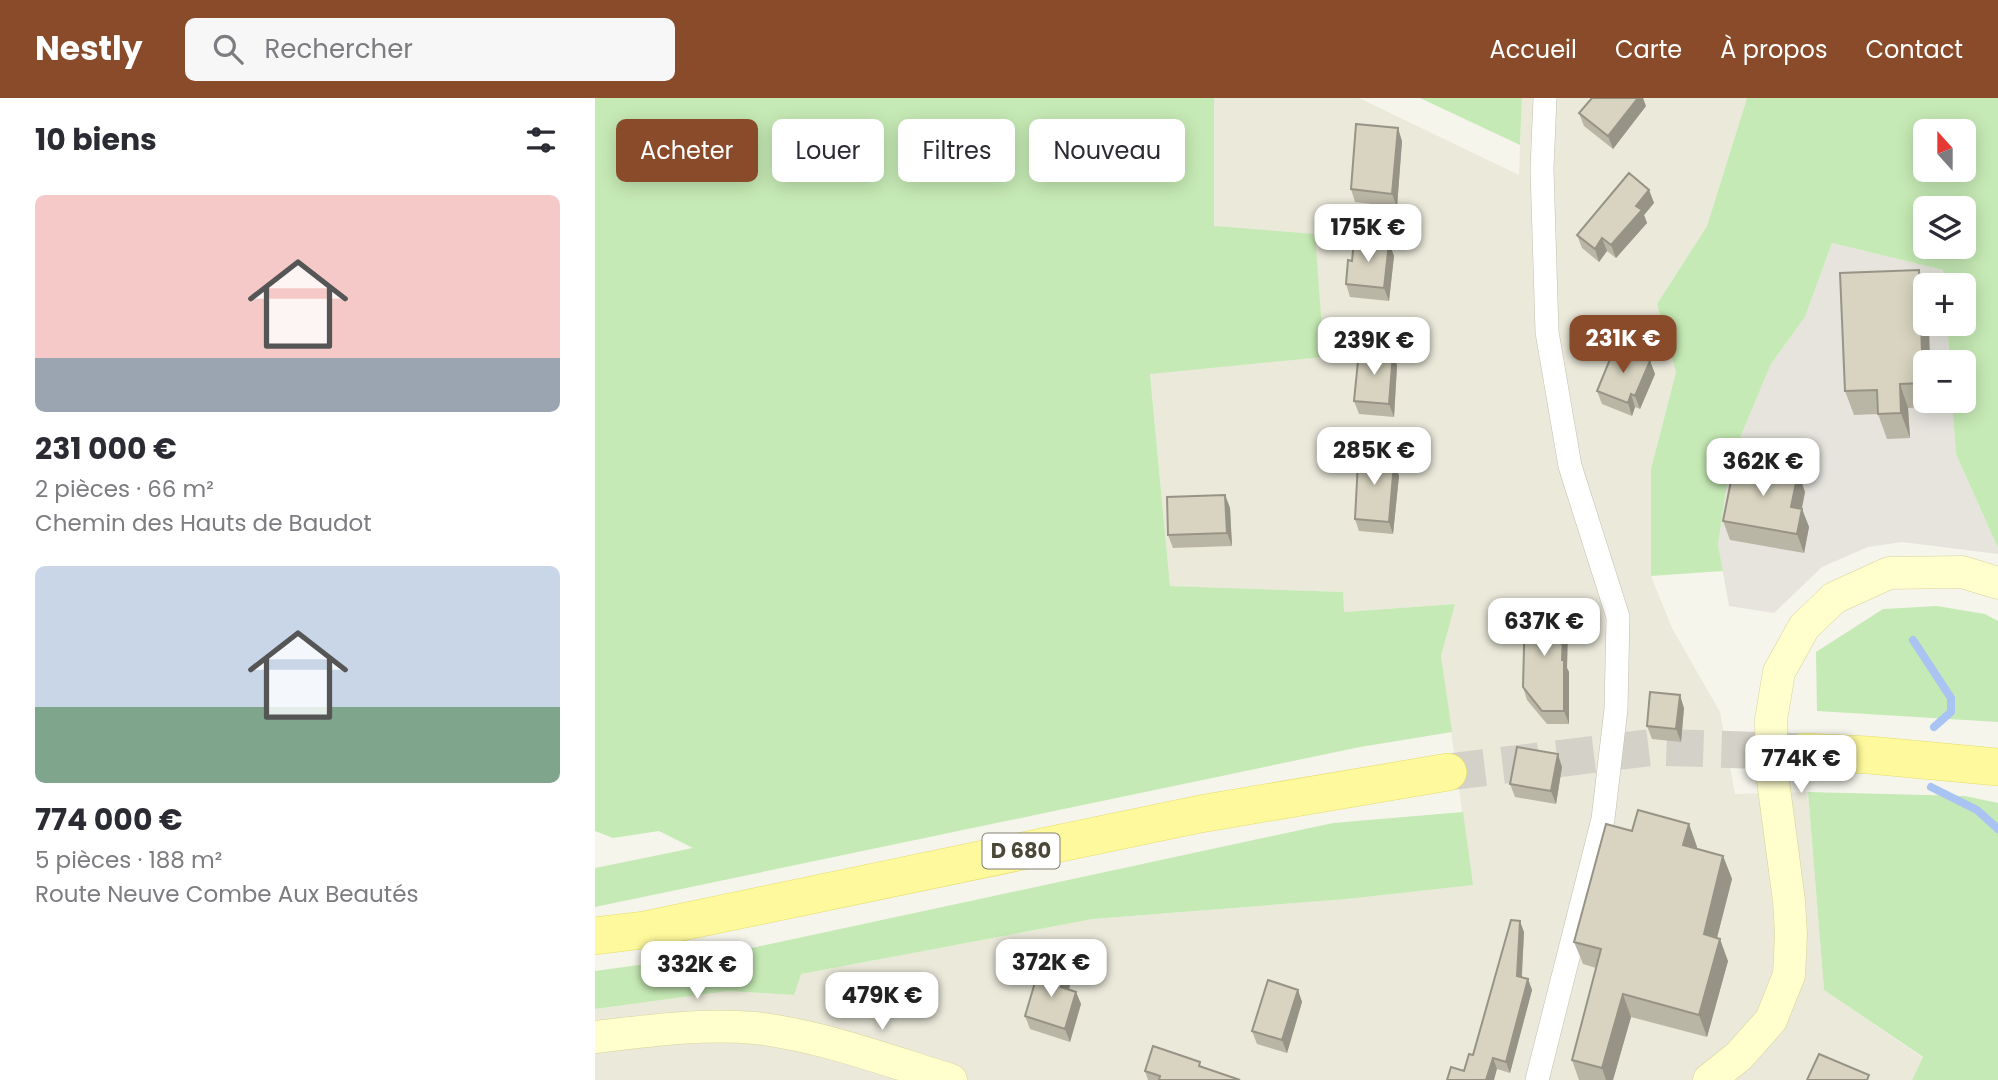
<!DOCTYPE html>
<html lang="fr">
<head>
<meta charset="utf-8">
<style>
  body { margin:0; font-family:Poppins,sans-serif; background:#f7f7f7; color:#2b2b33; height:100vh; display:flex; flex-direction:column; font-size:26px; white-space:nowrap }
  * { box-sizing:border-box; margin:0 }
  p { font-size:23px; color:#7c7c81 }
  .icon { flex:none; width:38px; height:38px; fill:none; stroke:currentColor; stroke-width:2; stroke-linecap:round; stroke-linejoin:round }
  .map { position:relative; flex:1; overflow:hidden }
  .side { display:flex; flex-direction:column; background:#fff; width:595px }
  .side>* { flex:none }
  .hud { position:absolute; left:21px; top:21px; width:665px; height:63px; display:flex; gap:14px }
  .needle { width:46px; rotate:339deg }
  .tools { position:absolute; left:1318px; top:21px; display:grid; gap:14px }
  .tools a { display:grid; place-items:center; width:63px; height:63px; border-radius:10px; background:#fff; box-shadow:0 4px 18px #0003; font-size:35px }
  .price { position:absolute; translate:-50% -60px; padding:0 16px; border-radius:14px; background:#fff; color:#222; font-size:23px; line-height:46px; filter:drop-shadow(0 2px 4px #0008) }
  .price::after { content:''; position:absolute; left:50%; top:42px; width:21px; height:16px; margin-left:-10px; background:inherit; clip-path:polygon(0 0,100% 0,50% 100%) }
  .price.current { background:#894b2a; color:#fff }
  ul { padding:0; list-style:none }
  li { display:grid; align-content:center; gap:14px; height:371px; padding:0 35px }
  li span { display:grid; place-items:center; height:217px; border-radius:10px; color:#555 }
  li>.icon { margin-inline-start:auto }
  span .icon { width:126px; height:126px; fill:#fffc; stroke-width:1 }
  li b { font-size:30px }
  h2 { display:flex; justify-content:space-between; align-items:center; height:84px; padding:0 35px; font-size:30px }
  .tag { padding:0 24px; border-radius:10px; background:#fff; box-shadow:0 4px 18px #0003; font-size:24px; line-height:63px }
  .tag.current { background:#894b2a; color:#fff }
  header { display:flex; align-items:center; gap:42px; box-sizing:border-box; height:98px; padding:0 35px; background:#894b2a; color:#fff }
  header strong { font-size:33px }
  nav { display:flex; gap:38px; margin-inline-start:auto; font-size:24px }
  .search { width:490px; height:63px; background:#f7f7f7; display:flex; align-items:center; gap:18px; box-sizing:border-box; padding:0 24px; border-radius:10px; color:#7c7c81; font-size:26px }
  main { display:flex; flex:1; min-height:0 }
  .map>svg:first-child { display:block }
</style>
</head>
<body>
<header>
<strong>Nestly</strong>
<div class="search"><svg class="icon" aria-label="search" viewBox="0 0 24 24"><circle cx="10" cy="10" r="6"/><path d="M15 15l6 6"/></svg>Rechercher</div>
<nav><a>Accueil</a><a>Carte</a><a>À propos</a><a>Contact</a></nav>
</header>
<main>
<section class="side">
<h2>10 biens<svg class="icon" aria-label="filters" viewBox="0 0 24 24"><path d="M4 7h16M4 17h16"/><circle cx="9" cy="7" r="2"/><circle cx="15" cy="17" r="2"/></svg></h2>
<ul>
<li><span style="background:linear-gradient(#f6c9c9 75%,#9aa5b1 0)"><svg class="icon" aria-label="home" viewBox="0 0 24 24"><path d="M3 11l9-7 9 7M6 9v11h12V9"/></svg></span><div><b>231 000 €</b><p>2 pièces · 66 m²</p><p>Chemin des Hauts de Baudot</p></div></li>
<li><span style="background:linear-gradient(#c9d6e8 65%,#7fa58c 0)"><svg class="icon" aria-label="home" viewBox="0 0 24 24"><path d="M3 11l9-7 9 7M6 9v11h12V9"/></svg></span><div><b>774 000 €</b><p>5 pièces · 188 m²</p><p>Route Neuve Combe Aux Beautés</p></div></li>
</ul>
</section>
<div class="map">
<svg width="1403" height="982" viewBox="0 0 1403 982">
  <rect width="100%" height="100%" fill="#f6f5ec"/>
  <path fill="#eae9da" d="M619 0H764L924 77 927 0H1152L1112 128 1062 206 1081 274 1056 371V478L1077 530 1125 614 1140 696 1213 694 1229 892 1328 960 1317 982H0V911L133 893 198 897 206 876 498 821 752 801 877 787 846 558 859 506 749 514 747 494 575 488 555 275 729 259 619 129Z"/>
  <path fill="#e6e4dd" d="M1237 145 1348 172 1349 187H1330V226H1352L1355 264H1330V303H1357L1361 356 1403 450V456L1307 444 1273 449 1227 469 1179 515 1134 508 1123 447 1135 364 1176 266 1210 219Z"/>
  <path fill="#c6eab5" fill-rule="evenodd" d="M0 0H619V128L720 136 729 259 555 276 575 488 748 494 749 514 860 506 846 558 857 634 765 649 0 809V770L98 750 64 733 18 740 0 733Z
    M825 0H927L925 47Z
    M1152 0H1403V450L1361 356 1357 303H1368V264H1355L1352 226H1368V187H1349L1348 172 1237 145 1210 219 1176 266 1135 364 1123 447 1128 473 1056 478V371L1081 274 1062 206 1112 128ZM1368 33V72H1330V33ZM1330 110H1368V149H1330Z
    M1342 508 1390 516 1403 523V624L1222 613 1221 554 1288 511Z
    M1213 694 1370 698 1403 705V982H1317L1328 959 1229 892Z
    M868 714 878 787 752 801 498 821 206 876 199 897 133 893 0 911V873L138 854 738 725Z"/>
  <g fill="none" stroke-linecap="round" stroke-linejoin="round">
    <path stroke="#a9c3f2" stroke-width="8" d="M1318 542 1356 600V614L1339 629
      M1336 689 1382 712 1403 731"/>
    <path stroke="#d4d2c8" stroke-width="37" stroke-dasharray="37 18" stroke-linecap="butt" d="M853 674 1060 649 1209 654"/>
    <g stroke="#c2c0ae" stroke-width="24">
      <path id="street" d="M942 982 1008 721 1021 611 1023 519 975 368 952 234 947 71 950 0"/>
    </g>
    <g stroke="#d6d49b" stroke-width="33">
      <path id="secondary" d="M0 939C53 933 107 925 160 930 224 937 294 963 356 982
        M1114 982 1144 958 1176 922 1194 877 1196 836 1194 803 1177 675 1176 622 1184 574 1209 529 1239 500 1294 475 1367 474 1403 485"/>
    </g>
    <g stroke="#e5dd6b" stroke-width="38">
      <path id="primary" d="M1209 654 1274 657 1403 669
        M0 838 49 832 605 716 853 674"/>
    </g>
    <use href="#street" stroke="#fff" stroke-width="23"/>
    <use href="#secondary" stroke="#fffecd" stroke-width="32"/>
    <use href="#primary" stroke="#fef99c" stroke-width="37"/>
  </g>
  <path fill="#bab6a6" d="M1051 8 1018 51 989 28 984 15Z
    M807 43 802 109 760 104 756 91Z
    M1054 92 1059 105 1049 117 1052 125 1021 160 1012 153 1004 164 987 150 982 137Z
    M794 145 799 158 794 203 755 199 751 186Z
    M1343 253 1347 264H1330V303H1353V308L1313 310 1315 340 1292 341 1283 316 1259 317 1250 293 1335 254Z
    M798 255 802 268 799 319 764 316 759 303Z
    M1055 263 1060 276 1045 311 1040 309 1037 318 1007 306 1002 293Z
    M796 356 804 378 798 436 764 433 760 421Z
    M1203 375 1210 394 1207 411 1214 429 1209 455 1135 442 1128 423Z
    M630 397 635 410 637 448 578 450 573 437Z
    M969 511 973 524 972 570 974 574V626H952L932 602 928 589Z
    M1089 610 1086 644 1057 641 1052 628Z
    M967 669 961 706 920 699 915 686Z
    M1094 726 1102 749V751L1128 758 1137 781 1122 840 1133 863 1112 939 1036 919 1018 982H984L977 962 1001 870 988 866 979 844 1037 733Z
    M929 834 927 879 933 881 937 892 915 975 902 971 869 973 878 957Z
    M475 888 474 891 481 894 486 906 475 944 435 931 430 918Z
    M703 892 707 904 692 955 662 946 657 933Z
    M608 970 645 982H553L550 973Z"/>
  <path fill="#979487" d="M1043 0H1048L1051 8 1018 51 1013 38Z
    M803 30 807 43 802 109 797 96Z
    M1054 92 1059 105 1049 117 1052 125 1021 160 1016 147 1041 108Z
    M1007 140 1012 153 1004 164 1000 151Z
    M794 145 799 158 794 203 789 190Z
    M1324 172 1330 189V226H1334L1335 264 1327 254Z
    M798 255 802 268 799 319 794 306Z
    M1055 263 1060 276 1045 311 1040 298Z
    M1305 286 1313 310 1315 340 1306 315Z
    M1036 296 1040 309 1037 318 1033 305Z
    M796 356 804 378 798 436 794 424Z
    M1203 375 1210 394 1203 428 1196 409Z
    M630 397 635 410 637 448 632 435Z
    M1207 411 1214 429 1209 455 1202 436Z
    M969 511 973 524 972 570 974 574V626L969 613 967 562Z
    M1085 597 1089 610 1086 644 1081 631Z
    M963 656 967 669 961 706 956 693Z
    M1094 726 1102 749 1096 769 1088 747Z
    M1128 758 1137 781 1117 859 1109 836Z
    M925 823 929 834 926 889 922 878Z
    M1125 841 1133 863 1112 939 1104 917Z
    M470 875 475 888 470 901 466 889Z
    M933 881 937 892 915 975 911 964Z
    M703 892 707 904 692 955 687 942Z
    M481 894 486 906 475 944 470 931Z
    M1028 896 1036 919 1018 982H1011L1007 970Z
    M898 960 902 971 899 982H891Z"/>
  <path fill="#d8d4c1" stroke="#979487" stroke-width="2" d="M997 0H1043L1013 38 984 15Z
    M761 26 803 30 797 96 756 91Z
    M1034 75 1054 92 1041 108 1047 112 1016 147 1007 140 1000 151 982 137Z
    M759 142 794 145 789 190 751 186 753 162 757 163Z
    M1324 172 1327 254 1343 253 1344 264H1330V285L1305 286 1306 315 1283 316 1282 292 1250 293 1245 175Z
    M1020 249 1055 263 1040 298 1036 296 1033 305 1002 293Z
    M764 253 798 255 794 306 759 303Z
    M766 354 796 356 795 366H799L794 424 760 421 763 364H765Z
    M1140 363 1203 375 1196 409 1207 411 1202 436 1128 423Z
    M630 397 632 435 573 437 572 399Z
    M930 511H969L967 562H969V613H947L928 589Z
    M1055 594 1085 597 1081 631 1052 628Z
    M922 649 963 656 956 693 915 686Z
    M1043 712 1094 726 1088 747 1128 758 1109 836 1125 841 1104 917 1028 896 1007 970 977 962 1006 851 979 844 1011 726 1037 733Z
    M916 822 925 823 922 878 933 881 911 964 898 960 891 982H852L856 969 869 973 874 956 878 957Z
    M449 868 470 875 466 889 481 894 470 931 430 918 441 881 445 882Z
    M673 882 703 892 687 942 657 933Z
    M558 948 605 964 604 968 645 982H564L565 978 550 973Z
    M1224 956 1274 977 1272 982H1212Z"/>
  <g text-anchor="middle" stroke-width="6" stroke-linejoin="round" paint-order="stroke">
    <rect fill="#fff" stroke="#817f74" stroke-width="2" x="387.5" y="735.5" width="77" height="35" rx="5"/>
    <g font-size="21" font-weight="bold" fill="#4b4839">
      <text x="426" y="760">D 680</text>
    </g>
  </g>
</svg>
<div class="tools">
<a><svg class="needle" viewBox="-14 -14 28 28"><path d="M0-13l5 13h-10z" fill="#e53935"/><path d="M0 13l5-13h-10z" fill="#7c7c81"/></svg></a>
<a><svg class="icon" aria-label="layers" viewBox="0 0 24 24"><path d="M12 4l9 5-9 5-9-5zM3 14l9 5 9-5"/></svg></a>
<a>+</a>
<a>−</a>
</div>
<b class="price" style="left:773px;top:166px">175K €</b>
<b class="price current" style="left:1028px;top:277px">231K €</b>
<b class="price" style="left:779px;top:279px">239K €</b>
<b class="price" style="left:779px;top:389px">285K €</b>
<b class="price" style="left:1168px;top:400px">362K €</b>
<b class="price" style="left:949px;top:560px">637K €</b>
<b class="price" style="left:1206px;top:697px">774K €</b>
<b class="price" style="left:456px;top:901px">372K €</b>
<b class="price" style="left:102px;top:903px">332K €</b>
<b class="price" style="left:287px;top:934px">479K €</b>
<div class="hud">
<a class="tag current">Acheter</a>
<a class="tag">Louer</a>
<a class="tag">Filtres</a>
<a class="tag">Nouveau</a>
</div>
</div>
</main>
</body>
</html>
